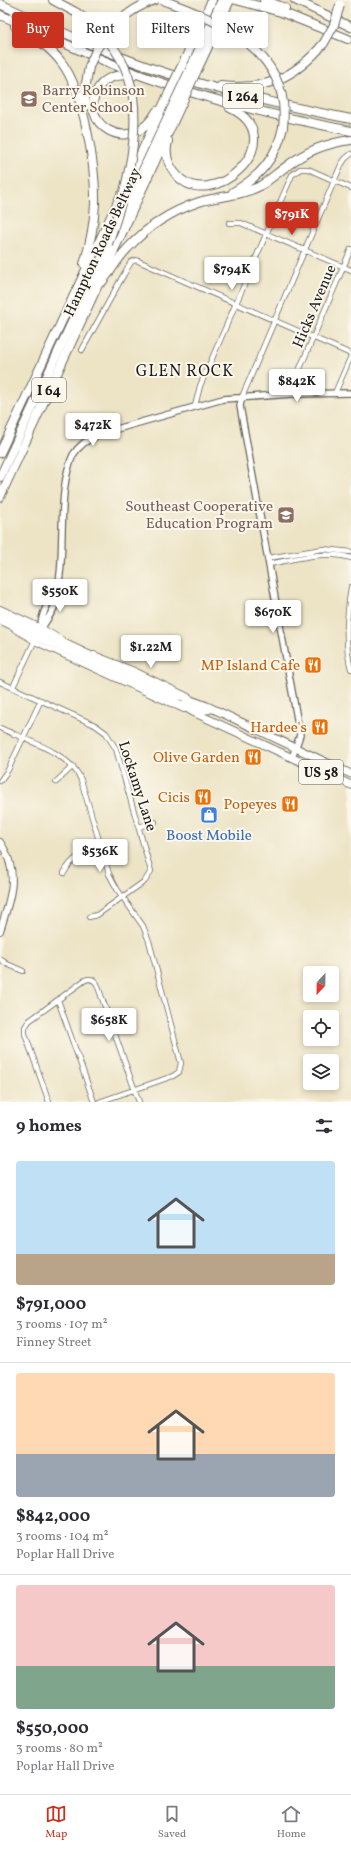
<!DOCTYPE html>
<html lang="en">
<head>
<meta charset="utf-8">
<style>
  body { margin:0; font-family:Vollkorn,serif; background:#f2f2f3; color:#2b2b33; height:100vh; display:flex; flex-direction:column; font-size:15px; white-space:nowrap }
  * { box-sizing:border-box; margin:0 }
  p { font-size:13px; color:#7c7c81 }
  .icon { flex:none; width:22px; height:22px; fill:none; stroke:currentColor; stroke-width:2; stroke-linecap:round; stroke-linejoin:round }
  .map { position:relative; height:1102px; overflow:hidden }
  .drawer { display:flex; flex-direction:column; background:#fff; flex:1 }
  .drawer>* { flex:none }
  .top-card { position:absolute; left:12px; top:12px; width:327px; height:36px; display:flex; gap:8px }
  .needle { width:26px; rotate:202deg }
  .buttons { position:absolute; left:303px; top:966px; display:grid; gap:8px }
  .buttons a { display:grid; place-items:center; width:36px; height:36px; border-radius:4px; background:#fff; box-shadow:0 2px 6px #0003; font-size:20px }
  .price { position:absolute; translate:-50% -34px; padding:0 9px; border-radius:4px; background:#fff; color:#222; font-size:13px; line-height:26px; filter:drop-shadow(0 1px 2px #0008) }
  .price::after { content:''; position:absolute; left:50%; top:24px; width:12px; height:9px; margin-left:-6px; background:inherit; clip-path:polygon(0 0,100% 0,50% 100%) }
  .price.current { background:#c8321e; color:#fff }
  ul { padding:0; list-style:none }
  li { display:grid; align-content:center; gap:8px; height:212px; padding:0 16px }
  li+li { border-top:1px solid #e1e1e2 }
  li span { display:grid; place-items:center; height:124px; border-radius:4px; color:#555 }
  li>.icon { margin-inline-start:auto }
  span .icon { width:72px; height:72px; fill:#fffc; stroke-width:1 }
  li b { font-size:17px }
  h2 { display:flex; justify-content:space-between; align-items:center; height:48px; padding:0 16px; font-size:17px }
  .chip { padding:0 14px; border-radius:4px; background:#fff; box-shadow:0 2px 6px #0003; font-size:14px; line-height:36px }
  .chip.current { background:#c8321e; color:#fff }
  .tab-bar { display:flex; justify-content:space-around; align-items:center; height:56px; border-top:1px solid #e1e1e2; background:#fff; font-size:11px; color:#7c7c81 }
  .tab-bar a { display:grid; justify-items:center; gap:2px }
  .tab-bar .current { color:#c8321e }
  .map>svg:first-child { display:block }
</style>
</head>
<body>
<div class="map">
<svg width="351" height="1102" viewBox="0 0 351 1102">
  <rect width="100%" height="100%" fill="#fbf7ec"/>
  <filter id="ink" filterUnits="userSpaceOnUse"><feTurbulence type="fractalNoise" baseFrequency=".025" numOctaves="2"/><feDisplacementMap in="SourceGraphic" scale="8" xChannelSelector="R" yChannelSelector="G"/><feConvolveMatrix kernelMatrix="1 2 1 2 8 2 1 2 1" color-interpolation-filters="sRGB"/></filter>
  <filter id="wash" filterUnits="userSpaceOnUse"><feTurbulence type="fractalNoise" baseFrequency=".012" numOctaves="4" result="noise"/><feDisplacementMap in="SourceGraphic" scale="16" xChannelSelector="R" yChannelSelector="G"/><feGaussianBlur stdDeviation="0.9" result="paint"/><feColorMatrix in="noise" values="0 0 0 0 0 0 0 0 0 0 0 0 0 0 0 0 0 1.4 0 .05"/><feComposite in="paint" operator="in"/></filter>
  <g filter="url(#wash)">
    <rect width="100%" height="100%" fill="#ede4c6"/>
  </g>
  <g filter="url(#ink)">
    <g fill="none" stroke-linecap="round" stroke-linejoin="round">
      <g stroke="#656258" stroke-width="6">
        <path id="minor" d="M229 223H241L351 270
          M82 350 124 274 131 262 136 260 351 354
          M335 393 351 356
          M292 394V387L298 373 351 249
          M242 397 341 165 345 159 351 154
          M195 406 200 386 292 175 300 169H308L351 188
          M268 558 323 549 351 552
          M269 564C296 559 324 550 351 558
          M351 587C347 614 344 643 351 669
          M0 608 41 627 63 640
          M15 630 39 644 184 710
          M94 654 134 670 188 696
          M0 682 95 725 106 733 116 749 151 871 145 881 97 915 89 917
          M13 687 35 640
          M0 728C26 740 71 753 81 780L109 874 117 889 143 926 149 941 181 1063 179 1072 173 1076 99 1102
          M0 781 8 770 41 700
          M56 782 73 766
          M139 827 155 822
          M64 873C72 857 85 852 101 847
          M0 959 7 964 23 971
          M58 1000 94 1102
          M49 1102 25 1034V1027L29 1021 85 980C90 978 94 979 97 984L139 1102"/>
      </g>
      <g stroke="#656258" stroke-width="8">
        <path id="tertiary" d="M242 397 240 406 300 735 292 758
          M41 627C41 617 48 598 57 593
          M38 635C43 623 56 611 57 597 58 585 61 573 61 561 63 531 60 482 73 455 79 445 88 439 99 434L223 399 292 394 351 393"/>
      </g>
      <g stroke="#656258" stroke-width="8">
        <path id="secondary" d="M0 842C21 873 10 899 0 931"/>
      </g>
      <g stroke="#656258" stroke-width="9">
        <path id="primary" d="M0 613 164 690 207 706 351 774
          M0 620 111 671 168 697 193 712 351 785
          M186 703 201 710H208L211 708"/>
      </g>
      <g stroke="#656258" stroke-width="10">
        <path id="motorway" d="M53 0 77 13
          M236 0 281 12 348 39
          M264 0 285 8
          M295 0 351 27
          M0 4C51 27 101 51 154 69 218 91 284 106 351 119
          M0 15C51 36 101 62 154 80 218 103 284 118 351 131
          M15 26C33 36 49 46 62 63 84 93 96 167 95 204 94 224 90 245 84 264
          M108 32C122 17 136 6 155 0
          M185 59 212 0
          M191 67 222 0
          M198 68 230 0
          M133 76C120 74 107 76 99 87 75 122 130 160 157 111
          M221 86C266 91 296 77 324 43
          M85 107V89L89 67
          M168 141C165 152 167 163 175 173 209 218 296 139 230 108
          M129 179 167 97
          M233 192C260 177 277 157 283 127
          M117 226 175 101
          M102 282C111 271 118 258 128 248 147 227 172 211 199 202 219 196 241 196 260 186 270 180 278 172 287 166 306 151 327 143 351 140
          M0 453 121 195
          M0 477 111 238
          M0 497 182 103"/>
      </g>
      <use href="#minor" stroke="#fff" stroke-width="4.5"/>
      <use href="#tertiary" stroke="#fff" stroke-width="5.5"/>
      <use href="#secondary" stroke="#fff" stroke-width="6"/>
      <use href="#primary" stroke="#fff" stroke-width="7"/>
      <use href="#motorway" stroke="#fff" stroke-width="8"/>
      <g stroke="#656258" stroke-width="10" stroke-linecap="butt">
        <path id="motorway-bridge" d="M162 0C221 21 292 52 283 127
          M77 13C132 51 141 96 131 159 126 189 118 216 108 244
          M324 43 334 25 340 5
          M89 67 96 50 108 32
          M167 97 185 59
          M175 101 191 67
          M182 103 198 68"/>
      </g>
      <use href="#motorway-bridge" stroke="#fff" stroke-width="8"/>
    </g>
  </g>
  <defs>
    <g id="school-square" transform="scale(0.9)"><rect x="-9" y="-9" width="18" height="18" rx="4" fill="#8d6e63" stroke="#fbf7ec"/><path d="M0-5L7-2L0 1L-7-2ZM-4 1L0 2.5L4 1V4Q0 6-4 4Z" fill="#fff"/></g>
    <g id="restaurant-square" transform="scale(0.9)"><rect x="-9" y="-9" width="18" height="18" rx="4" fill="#e8710a" stroke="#fbf7ec"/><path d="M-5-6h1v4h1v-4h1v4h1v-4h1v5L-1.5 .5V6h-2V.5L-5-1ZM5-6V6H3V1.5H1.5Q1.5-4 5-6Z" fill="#fff"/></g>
    <g id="shop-square" transform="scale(0.9)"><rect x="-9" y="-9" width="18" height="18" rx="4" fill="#3f7fe0" stroke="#fbf7ec"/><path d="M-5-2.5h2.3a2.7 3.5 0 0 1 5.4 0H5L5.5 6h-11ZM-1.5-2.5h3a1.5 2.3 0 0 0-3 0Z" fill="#fff"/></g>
  </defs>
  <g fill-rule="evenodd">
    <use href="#school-square" x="29" y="99"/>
    <use href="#school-square" x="286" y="515"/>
    <use href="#restaurant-square" x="313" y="665"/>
    <use href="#restaurant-square" x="320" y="727"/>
    <use href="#restaurant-square" x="253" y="757"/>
    <use href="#restaurant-square" x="203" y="797"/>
    <use href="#restaurant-square" x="290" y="804"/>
    <use href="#shop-square" x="209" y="815"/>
  </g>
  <g text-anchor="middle" stroke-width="4" stroke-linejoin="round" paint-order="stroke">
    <g fill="#fbf7ec" stroke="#5f5e5a" stroke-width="1">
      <rect x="223" y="84" width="40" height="24" rx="3"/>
      <rect x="32" y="378" width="34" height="24" rx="3"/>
      <rect x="299" y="760" width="44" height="24" rx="3"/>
    </g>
    <g font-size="14" font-weight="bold" fill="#1c1c1c">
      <text x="243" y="101">I 264</text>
      <text x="49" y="395">I 64</text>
      <text x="321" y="777">US 58</text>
    </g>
    <g font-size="15" fill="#785e54" stroke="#fbf7ec" text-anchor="start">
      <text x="42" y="95">Barry Robinson<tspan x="42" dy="17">Center School</tspan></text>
      <text x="273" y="511" text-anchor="end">Southeast Cooperative<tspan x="273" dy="17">Education Program</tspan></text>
    </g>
    <g font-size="15" fill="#1c1c1c" stroke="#fbf7ec">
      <text transform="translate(102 242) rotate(-65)" y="5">Hampton Roads Beltway</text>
      <text transform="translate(314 306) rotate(-67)" y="5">Hicks Avenue</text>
      <text transform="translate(138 786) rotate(72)" y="5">Lockamy Lane</text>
    </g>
    <g font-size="15" fill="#c56008" stroke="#fbf7ec" text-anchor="end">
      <text x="300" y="670">MP Island Cafe</text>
      <text x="307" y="732">Hardee's</text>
      <text x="240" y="762">Olive Garden</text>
      <text x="190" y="802">Cicis</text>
      <text x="277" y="809">Popeyes</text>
    </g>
    <g font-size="15" fill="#366cbe" stroke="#fbf7ec">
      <text x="209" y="840">Boost Mobile</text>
    </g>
    <g font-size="16" letter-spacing="1" fill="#1c1c1c" stroke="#fbf7ec">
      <text x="185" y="376">GLEN ROCK</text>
    </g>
  </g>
</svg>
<div class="buttons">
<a><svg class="needle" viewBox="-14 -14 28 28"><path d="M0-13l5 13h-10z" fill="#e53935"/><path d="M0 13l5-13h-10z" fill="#7c7c81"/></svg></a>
<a><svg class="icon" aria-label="locate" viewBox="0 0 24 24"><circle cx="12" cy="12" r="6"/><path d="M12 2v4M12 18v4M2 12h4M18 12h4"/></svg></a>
<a><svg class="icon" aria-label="layers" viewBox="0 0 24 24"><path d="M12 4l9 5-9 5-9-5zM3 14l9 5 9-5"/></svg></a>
</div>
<b class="price current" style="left:292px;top:236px">$791K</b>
<b class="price" style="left:232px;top:291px">$794K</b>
<b class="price" style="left:297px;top:403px">$842K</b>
<b class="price" style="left:93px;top:447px">$472K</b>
<b class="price" style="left:60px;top:613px">$550K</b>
<b class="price" style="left:273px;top:634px">$670K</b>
<b class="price" style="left:151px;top:669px">$1.22M</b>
<b class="price" style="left:100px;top:873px">$536K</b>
<b class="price" style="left:109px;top:1042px">$658K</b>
<div class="top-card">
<a class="chip current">Buy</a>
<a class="chip">Rent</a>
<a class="chip">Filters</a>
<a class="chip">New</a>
</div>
</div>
<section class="drawer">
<h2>9 homes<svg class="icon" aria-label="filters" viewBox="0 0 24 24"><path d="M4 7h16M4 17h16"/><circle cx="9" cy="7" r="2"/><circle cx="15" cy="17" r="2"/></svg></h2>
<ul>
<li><span style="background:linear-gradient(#bfe0f5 75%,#b9a48a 0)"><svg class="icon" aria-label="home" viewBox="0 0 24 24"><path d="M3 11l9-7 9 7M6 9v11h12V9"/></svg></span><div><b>$791,000</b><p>3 rooms · 107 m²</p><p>Finney Street</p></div></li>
<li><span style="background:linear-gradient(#ffd9b3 65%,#9aa5b1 0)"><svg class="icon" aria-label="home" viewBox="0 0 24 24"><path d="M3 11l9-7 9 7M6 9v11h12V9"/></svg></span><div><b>$842,000</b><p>3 rooms · 104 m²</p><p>Poplar Hall Drive</p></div></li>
<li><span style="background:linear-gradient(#f6c9c9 65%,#7fa58c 0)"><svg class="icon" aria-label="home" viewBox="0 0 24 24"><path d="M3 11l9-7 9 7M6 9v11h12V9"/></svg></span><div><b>$550,000</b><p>3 rooms · 80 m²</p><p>Poplar Hall Drive</p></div></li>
</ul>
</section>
<nav class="tab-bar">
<a class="current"><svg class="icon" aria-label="map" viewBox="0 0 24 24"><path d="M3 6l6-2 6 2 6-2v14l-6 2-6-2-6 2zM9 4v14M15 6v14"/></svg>Map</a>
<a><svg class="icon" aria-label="saved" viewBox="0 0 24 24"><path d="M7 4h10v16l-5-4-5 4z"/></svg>Saved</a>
<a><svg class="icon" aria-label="home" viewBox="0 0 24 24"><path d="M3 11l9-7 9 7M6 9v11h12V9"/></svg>Home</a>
</nav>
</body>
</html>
